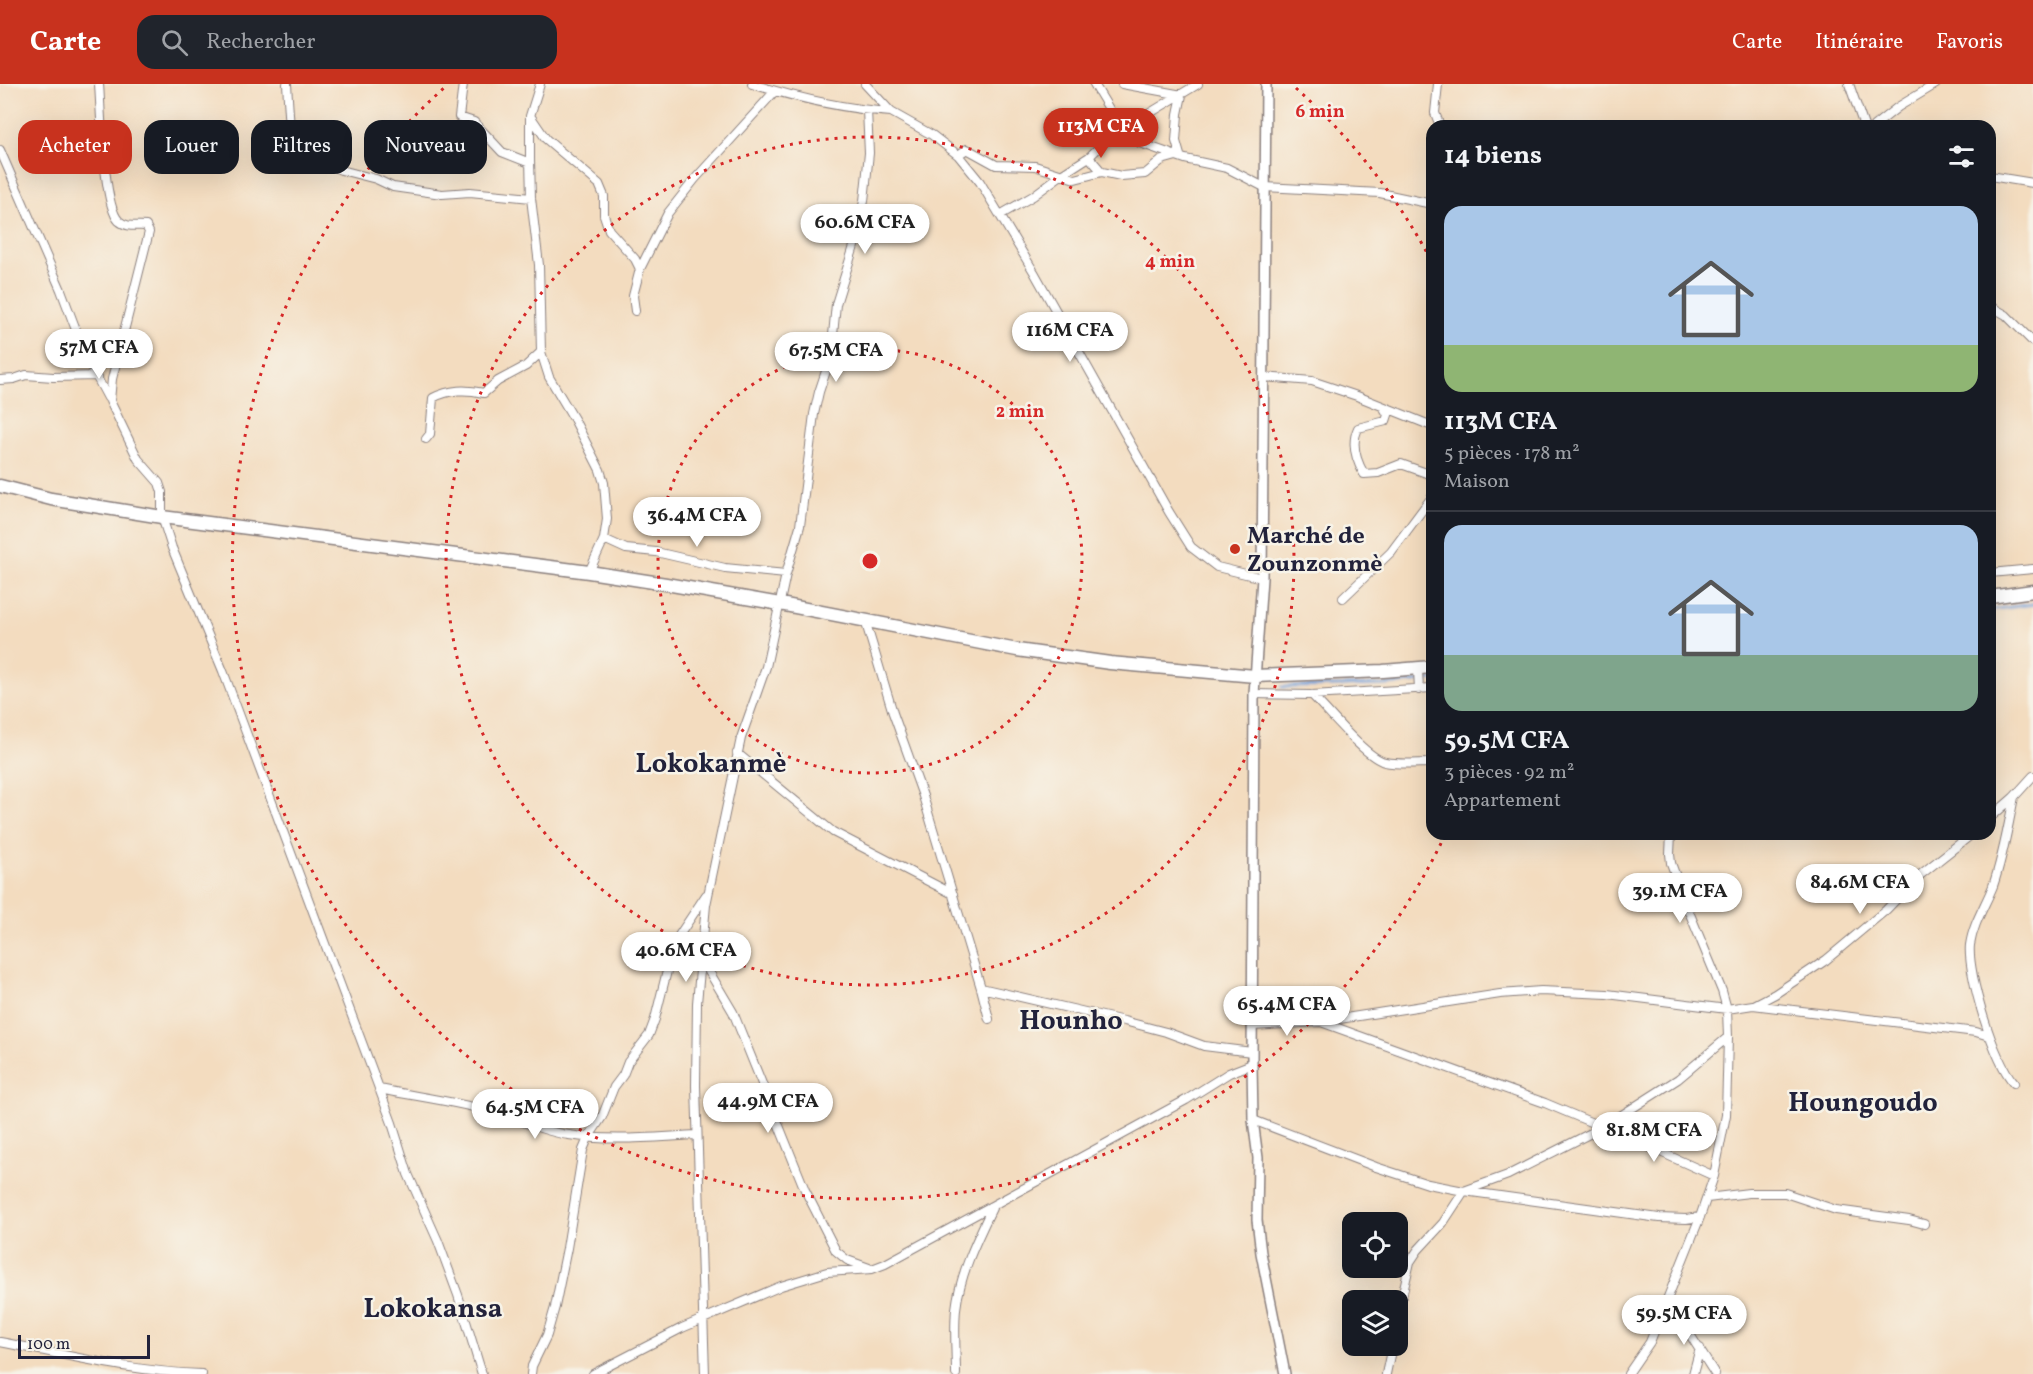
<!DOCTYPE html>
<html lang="fr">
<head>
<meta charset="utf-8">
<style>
  body { margin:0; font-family:Vollkorn,serif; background:#20242c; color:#f1f3f6; height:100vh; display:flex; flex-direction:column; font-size:22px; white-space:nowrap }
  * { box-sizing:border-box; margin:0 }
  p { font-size:20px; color:#9ea1a6 }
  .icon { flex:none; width:33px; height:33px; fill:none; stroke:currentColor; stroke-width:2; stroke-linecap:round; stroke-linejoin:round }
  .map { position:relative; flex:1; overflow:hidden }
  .drawer { position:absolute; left:1426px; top:36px; width:570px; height:720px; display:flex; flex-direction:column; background:#171b24; border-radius:18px; box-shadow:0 6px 24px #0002 }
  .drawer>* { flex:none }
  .hud { position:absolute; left:18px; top:36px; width:570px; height:54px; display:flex; gap:12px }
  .controls { position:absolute; left:1342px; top:1128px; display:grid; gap:12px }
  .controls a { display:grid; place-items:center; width:66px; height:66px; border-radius:12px; background:#171b24; box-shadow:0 6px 24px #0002; font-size:30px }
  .scale { position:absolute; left:18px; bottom:15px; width:132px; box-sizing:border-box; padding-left:6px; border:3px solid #22223b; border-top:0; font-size:16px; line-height:21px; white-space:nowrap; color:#22223b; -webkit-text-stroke:4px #f7f3e8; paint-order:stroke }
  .price { position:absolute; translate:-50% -51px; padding:0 14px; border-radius:21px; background:#fff; color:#222; font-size:20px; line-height:39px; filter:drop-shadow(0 2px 3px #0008) }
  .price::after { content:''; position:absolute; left:50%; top:36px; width:18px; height:14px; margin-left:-9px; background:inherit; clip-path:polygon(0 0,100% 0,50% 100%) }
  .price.on { background:#c8321e; color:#fff }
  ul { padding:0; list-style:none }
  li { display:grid; align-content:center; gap:12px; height:318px; padding:0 18px }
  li+li { border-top:2px solid #363941 }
  li span { display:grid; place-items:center; height:186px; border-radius:18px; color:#555 }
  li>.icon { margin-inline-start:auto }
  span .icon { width:108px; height:108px; fill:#fffc; stroke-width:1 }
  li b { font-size:26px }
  h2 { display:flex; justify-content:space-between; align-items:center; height:72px; padding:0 18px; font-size:26px }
  .tag { padding:0 21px; border-radius:18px; background:#171b24; box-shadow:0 6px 24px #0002; font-size:21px; line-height:54px }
  .tag.on { background:#c8321e; color:#fff }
  header { display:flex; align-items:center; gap:36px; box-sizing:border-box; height:84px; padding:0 30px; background:#c8321e; color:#fff }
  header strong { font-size:28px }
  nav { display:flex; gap:33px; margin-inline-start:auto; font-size:21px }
  .search { width:420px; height:54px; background:#20242c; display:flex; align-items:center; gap:15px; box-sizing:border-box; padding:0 21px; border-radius:18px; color:#9ea1a6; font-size:22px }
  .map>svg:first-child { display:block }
</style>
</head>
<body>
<header>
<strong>Carte</strong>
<div class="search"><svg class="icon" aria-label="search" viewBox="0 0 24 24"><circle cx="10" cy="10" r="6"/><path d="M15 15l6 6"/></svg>Rechercher</div>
<nav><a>Carte</a><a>Itinéraire</a><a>Favoris</a></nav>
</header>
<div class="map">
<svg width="2033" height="1290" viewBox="0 0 2033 1290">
  <rect width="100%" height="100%" fill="#f7f3e8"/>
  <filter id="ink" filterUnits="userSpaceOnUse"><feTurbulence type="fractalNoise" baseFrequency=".0167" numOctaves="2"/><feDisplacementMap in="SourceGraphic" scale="12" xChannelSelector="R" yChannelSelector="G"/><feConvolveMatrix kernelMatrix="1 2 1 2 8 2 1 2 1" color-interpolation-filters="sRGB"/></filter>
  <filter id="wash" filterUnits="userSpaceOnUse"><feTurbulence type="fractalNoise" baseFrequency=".008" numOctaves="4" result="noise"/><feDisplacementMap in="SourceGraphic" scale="24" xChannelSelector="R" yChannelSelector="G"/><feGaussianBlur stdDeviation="1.35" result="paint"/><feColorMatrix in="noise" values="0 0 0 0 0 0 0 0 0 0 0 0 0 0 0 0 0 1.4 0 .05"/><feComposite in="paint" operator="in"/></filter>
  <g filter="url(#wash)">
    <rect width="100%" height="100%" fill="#f3dcbf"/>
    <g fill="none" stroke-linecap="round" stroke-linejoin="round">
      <path stroke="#6f9ed8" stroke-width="3" d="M1990 526 2033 520
        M1282 603 1385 601 1432 596"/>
    </g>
  </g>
  <g filter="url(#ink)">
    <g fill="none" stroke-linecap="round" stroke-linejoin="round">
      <g stroke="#8a7f7d" stroke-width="10">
        <path id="minor" d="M99 0C101 26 103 122 119 137 127 144 136 141 146 142L149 148 112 295 110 317 138 375 159 399 162 408V433L172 464 223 587 392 1039 408 1090 438 1157 458 1211 482 1290
          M287 0 290 45 294 57 300 64 328 80 341 86 376 95 393 103 442 110 470 108 531 114
          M463 0 459 33 474 38 502 68 530 79
          M540 0 530 32V75L531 114 539 181 541 268 549 293 574 335 600 386 604 399 607 435 604 455 589 488
          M752 0C797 14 844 25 891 28
          M865 0 891 28 932 51 958 71 980 98 1034 188 1169 428 1191 463 1217 483 1262 494
          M1094 0 1120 43 1140 59 1185 75 1227 84 1264 103 1380 109 1432 120
          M1438 0 1435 29 1440 42
          M1849 0 1864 42
          M531 33 546 55 599 100 604 112V131L609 146 635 175 640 185 633 212 635 227
          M1874 42 1898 23 1936 0
          M0 66 61 206 87 275 108 314
          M958 71 967 65 996 81 1035 82 1075 95 1102 88 1121 92 1145 90 1162 76 1180 71 1176 57 1178 30 1182 11 1122 0
          M1089 73 1102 88
          M1990 92 2033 99
          M1000 131 1033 112 1061 91 1089 73 1120 43 1145 32 1198 0
          M640 185 668 129 695 95 775 7
          M1990 222 2006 231 2033 258
          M1263 293 1312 297 1357 312 1432 342
          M0 296 14 295 26 291 53 293 96 292
          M1384 324 1388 331 1386 337 1358 344C1351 359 1356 376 1364 390L1378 389 1401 380 1432 391
          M426 355 430 350 433 314C450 305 466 305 484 309L498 297 526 282 541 268
          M604 455 626 465 656 468 725 484 786 490
          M1990 489 2033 485
          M1343 514 1391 468 1432 413
          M865 536 893 629 923 712 981 904 989 935
          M1418 585 1419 606
          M1254 610 1312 611 1432 604
          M1312 611C1328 627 1366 674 1385 678 1400 681 1417 679 1432 679
          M737 669 833 748 953 810
          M2014 713C2008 743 2003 773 1993 802 1985 822 1973 840 1970 861 1967 889 1994 978 2014 999
          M1990 734 2014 713 2033 692
          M701 874 733 928 805 1106 836 1167 847 1176 869 1184
          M981 904 1124 937 1166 948 1204 962 1252 968
          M1754 921 1775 910 1826 876 1886 826 1920 791 1972 750
          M1321 938 1545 1019 1645 1061 1714 1092
          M1252 942 1320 938 1500 910 1541 907 1607 910 1727 925 1753 921 1976 948 1989 952
          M379 1005C419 1013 461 1018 500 1030 523 1037 545 1048 569 1051 611 1058 655 1053 697 1051
          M1253 1036 1376 1083 1428 1100 1464 1107 1659 1134 1686 1135 1700 1133
          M1707 1114 1749 1109H1785L1836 1126 1909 1136 1924 1140
          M1664 1224 1682 1238 1715 1290
          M1398 1230 1410 1178 1418 1166 1443 1139 1464 1107 1508 1091 1603 1043 1678 995 1728 953
          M0 1258C67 1271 133 1288 202 1290
          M531 1290 532 1282 547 1251 555 1223 567 1164 583 1066 588 1054 602 1033 614 1003 623 991 628 978 649 951 655 935 674 859 706 811
          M593 1290 682 1244 781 1202 827 1188 872 1185 885 1180 1186 1016 1229 989 1252 980
          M705 1290 696 1002 697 919 706 821 741 654 766 583 786 490 800 442 814 330 819 308 831 272 836 220 855 159 864 117 869 69 867 26
          M956 1290C956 1269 954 1246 956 1225 960 1190 977 1155 992 1124
          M1386 1290 1392 1262
          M1628 1290 1650 1258 1700 1133 1714 1092 1726 1031 1728 953 1727 925 1722 907 1687 823 1671 779 1670 770 1671 750
          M1693 1290 1700 1264"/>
      </g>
      <g stroke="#8a7f7d" stroke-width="12">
        <path id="tertiary" d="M1266 0 1262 494 1254 610 1252 980 1253 1036 1258 1074 1257 1136 1261 1169 1285 1290"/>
      </g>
      <g stroke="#8a7f7d" stroke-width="15">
        <path id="primary" d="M0 402 51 415 162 433 589 488 666 500 780 520 1017 566 1110 579 1255 592 1383 587 1432 583
          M1990 513 2033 507"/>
      </g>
      <use href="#minor" stroke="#fff" stroke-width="8"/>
      <use href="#tertiary" stroke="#fff" stroke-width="9"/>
      <use href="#primary" stroke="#fff" stroke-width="12"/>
    </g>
  </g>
  <g fill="none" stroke="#d62828" stroke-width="3" stroke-dasharray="3 6">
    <circle cx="870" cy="477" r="212"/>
    <circle cx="870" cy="477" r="424"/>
    <path d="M1445 751A637 637 0 1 1 444 4M1296 4A637 637 0 0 1 1432 178"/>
  </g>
  <circle fill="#c8321e" stroke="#f7f3e8" stroke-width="2" cx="1235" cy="465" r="6"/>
  <g text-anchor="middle" stroke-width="5" stroke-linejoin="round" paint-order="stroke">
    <g font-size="24" font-weight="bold" fill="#22223b" stroke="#f7f3e8" text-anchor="start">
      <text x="1247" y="459">Marché de<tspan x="1247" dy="28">Zounzonmè</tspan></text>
    </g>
    <g font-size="27" font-weight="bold" fill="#22223b" stroke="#f7f3e8">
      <text x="711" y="688">Lokokanmè</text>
      <text x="1071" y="945">Hounho</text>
      <text x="1863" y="1027">Houngoudo</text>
      <text x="433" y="1233">Lokokansa</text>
    </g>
  </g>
  <circle cx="870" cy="477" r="9" fill="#d62828" stroke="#f7f3e8" stroke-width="3"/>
  <g font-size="18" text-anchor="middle" font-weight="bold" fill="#d62828" stroke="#f7f3e8" stroke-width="5" stroke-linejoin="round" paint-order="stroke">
    <text x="1320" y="33">6 min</text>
    <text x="1170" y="183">4 min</text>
    <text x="1020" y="333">2 min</text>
  </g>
</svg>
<div class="controls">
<a><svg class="icon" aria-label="locate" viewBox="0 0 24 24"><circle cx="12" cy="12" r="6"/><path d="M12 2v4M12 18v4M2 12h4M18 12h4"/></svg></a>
<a><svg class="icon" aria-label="layers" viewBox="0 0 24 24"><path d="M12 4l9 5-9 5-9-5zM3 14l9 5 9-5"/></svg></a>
</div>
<div class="scale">100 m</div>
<b class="price on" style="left:1101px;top:75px">113M CFA</b>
<b class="price" style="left:865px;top:171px">60.6M CFA</b>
<b class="price" style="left:1070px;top:279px">116M CFA</b>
<b class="price" style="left:99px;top:296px">57M CFA</b>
<b class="price" style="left:836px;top:299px">67.5M CFA</b>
<b class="price" style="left:697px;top:464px">36.4M CFA</b>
<b class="price" style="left:1860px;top:831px">84.6M CFA</b>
<b class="price" style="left:1680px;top:840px">39.1M CFA</b>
<b class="price" style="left:686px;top:899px">40.6M CFA</b>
<b class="price" style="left:1287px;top:953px">65.4M CFA</b>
<b class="price" style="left:768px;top:1050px">44.9M CFA</b>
<b class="price" style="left:535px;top:1056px">64.5M CFA</b>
<b class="price" style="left:1654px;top:1079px">81.8M CFA</b>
<b class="price" style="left:1684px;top:1262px">59.5M CFA</b>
<div class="hud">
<a class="tag on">Acheter</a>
<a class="tag">Louer</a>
<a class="tag">Filtres</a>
<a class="tag">Nouveau</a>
</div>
<section class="drawer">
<h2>14 biens<svg class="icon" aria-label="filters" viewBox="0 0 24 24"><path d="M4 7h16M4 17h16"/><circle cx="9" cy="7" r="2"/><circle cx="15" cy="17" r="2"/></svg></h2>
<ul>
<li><span style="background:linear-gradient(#a9c7e8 75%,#8fb573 0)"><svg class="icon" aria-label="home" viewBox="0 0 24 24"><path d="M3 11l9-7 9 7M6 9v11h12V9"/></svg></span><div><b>113M CFA</b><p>5 pièces · 178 m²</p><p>Maison</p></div></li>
<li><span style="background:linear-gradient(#a9c7e8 70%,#7fa58c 0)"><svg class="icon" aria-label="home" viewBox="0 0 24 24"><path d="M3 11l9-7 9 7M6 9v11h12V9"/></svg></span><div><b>59.5M CFA</b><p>3 pièces · 92 m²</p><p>Appartement</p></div></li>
</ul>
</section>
</div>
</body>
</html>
